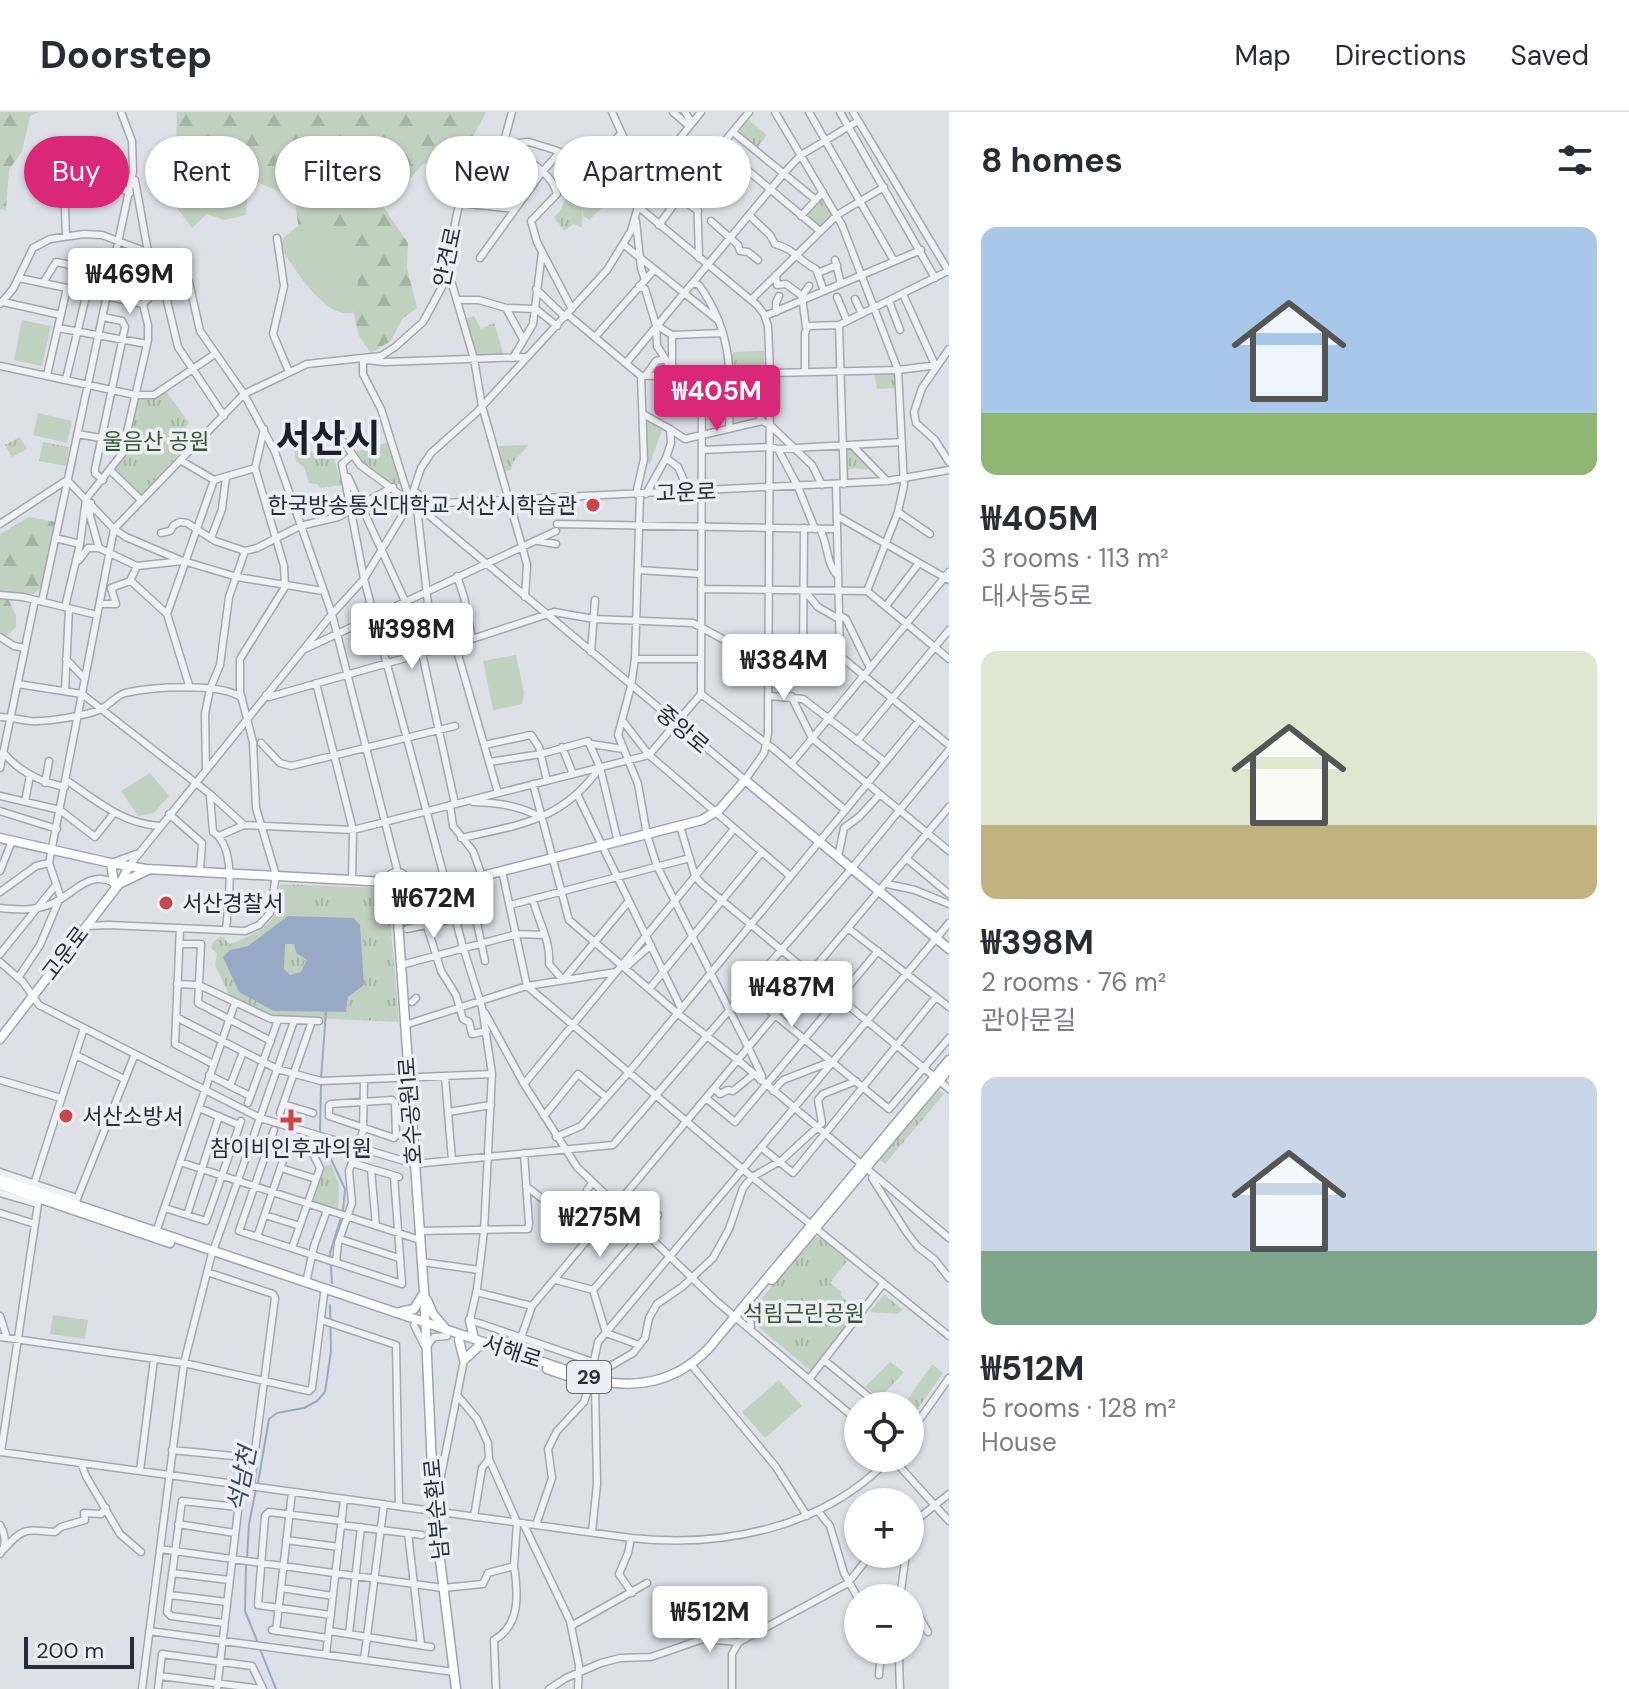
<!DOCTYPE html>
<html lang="en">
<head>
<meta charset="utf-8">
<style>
  body { margin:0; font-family:"DM Sans","Noto Sans KR",sans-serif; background:#f2f2f3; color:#2b2b33; height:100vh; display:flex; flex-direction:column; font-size:30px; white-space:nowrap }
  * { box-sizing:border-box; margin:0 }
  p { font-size:26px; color:#7c7c81 }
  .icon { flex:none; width:44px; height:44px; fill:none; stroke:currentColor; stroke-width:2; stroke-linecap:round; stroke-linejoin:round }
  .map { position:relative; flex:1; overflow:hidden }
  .side { display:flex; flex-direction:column; background:#fff; width:680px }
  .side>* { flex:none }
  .top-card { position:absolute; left:24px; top:24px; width:760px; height:72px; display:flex; gap:16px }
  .tools { position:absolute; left:844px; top:1280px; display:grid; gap:16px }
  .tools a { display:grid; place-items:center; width:80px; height:80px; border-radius:50%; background:#fff; box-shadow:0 2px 6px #0004; font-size:40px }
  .scale { position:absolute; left:24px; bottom:20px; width:110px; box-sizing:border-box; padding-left:8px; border:4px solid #282d3d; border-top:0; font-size:22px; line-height:28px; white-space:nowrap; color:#282d3d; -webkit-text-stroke:6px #edeff5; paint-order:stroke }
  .price { position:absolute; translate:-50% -68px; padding:0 18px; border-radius:8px; background:#fff; color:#222; font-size:26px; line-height:52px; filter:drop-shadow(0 2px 4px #0008) }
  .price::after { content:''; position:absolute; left:50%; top:48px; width:24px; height:18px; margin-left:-12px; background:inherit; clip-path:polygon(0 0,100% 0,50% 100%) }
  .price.current { background:#db2777; color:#fff }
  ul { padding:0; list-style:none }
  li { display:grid; align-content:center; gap:16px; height:424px; padding:0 32px }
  li span { display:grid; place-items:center; height:248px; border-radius:16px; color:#555 }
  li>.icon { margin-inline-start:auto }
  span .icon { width:144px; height:144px; fill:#fffc; stroke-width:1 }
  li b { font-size:34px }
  h2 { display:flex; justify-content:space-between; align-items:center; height:96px; padding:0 32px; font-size:34px }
  .chip { padding:0 28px; border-radius:36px; background:#fff; box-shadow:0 2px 6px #0004; font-size:28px; line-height:72px }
  .chip.current { background:#db2777; color:#fff }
  header { display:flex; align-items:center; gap:48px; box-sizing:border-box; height:112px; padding:0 40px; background:#fff; border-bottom:2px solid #e1e1e2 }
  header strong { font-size:38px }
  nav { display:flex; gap:44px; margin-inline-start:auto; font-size:28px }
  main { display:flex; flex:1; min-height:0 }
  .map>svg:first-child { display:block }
</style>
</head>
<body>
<header>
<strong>Doorstep</strong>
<nav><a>Map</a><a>Directions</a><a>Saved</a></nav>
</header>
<main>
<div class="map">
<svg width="949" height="1577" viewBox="0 0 949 1577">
  <defs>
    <pattern id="grass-tufts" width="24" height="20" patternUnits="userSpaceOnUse" patternTransform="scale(2)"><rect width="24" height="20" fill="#c1d1bf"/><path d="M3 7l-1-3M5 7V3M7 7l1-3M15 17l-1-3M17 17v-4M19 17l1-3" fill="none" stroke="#a6b4a5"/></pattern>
    <pattern id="forest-firs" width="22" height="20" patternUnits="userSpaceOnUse" patternTransform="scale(2)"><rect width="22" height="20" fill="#c1d1bf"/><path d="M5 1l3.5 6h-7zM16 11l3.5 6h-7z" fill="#a6b4a5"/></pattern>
  </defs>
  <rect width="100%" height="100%" fill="#dee0e7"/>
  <path fill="url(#grass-tufts)" d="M746 6 767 23 757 36 735 19Z
    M578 81 583 89 582 116 574 112 564 119 554 105 560 99 566 85Z
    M820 84 832 100 831 104 819 116 805 102Z
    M474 204 481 217 494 211 504 244H476L465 207Z
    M764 239 765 258 741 259 734 254 731 243 734 240Z
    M874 259H897L898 276 877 277Z
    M166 279 189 311 181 322 189 332 141 383 115 358 126 342 138 283 153 284Z
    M644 305 663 315 650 352 645 351Z
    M20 325 27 337 12 345 5 333Z
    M43 330 69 335 66 354 39 349Z
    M306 330 311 341 331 336 342 373 321 376 317 372 309 371 304 355 296 349 294 336Z
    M389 330 400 372C383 371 365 353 355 340Z
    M529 333 513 350 511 358 503 360 495 334Z
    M851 335 873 358 855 356 845 359V336Z
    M280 772 380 776 388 782 399 910 273 904 230 885 215 853 217 842 211 836 213 830 221 824 230 832C246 826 271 816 277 798 280 790 279 780 280 772Z
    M938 977 944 982 885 1052 879 1047Z
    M331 1052 339 1072 338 1100 311 1090 323 1056Z
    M819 1125 849 1147 830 1171 842 1180 840 1183 860 1199 811 1259 755 1212 751 1205 756 1193 812 1126Z
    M884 1182 903 1198 897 1202 870 1200Z
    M890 1250 904 1260 880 1286 865 1275Z
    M932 1252 943 1261 910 1308V1294H903Z"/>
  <path fill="url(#forest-firs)" d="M0 0H39L30 4 22 39 9 58 6 98 0 97Z
    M177 0H486L469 33 422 53 400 78 380 90 408 131 407 156 417 196 402 207 391 229 371 241 359 224 350 186 333 157 298 112 295 90 290 84 249 67 246 103 224 108 207 102 192 116 174 92Z
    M593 60 614 79 608 90 589 108 583 104V88L579 80 591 73 588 68Z
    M29 405 56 410 41 476 32 483 0 480V422Z
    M0 484H7L16 504V515L4 526 0 523Z"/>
  <path fill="#c1d1bf" d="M308 106 319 108 358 169 357 191 352 201C325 207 294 156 281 136L283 126Z
    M22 208 51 214 42 254 14 248Z
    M38 301 72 309 67 331 33 323Z
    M516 543 524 581 522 592 493 598 483 549Z
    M150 661 169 684 154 701 138 704 121 679Z
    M53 1203 88 1208 85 1227 50 1222Z
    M779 1268 802 1294 765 1326 742 1300Z"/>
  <path fill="#99aac6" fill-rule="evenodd" d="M288 804 354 806 360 813 364 873 348 885 346 900 274 899 239 880 223 845 230 838 248 834ZM285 832H294L296 841 307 848 301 860 290 863 284 857Z"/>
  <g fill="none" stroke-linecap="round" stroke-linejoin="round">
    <path stroke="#99aac6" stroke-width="2" d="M321 967 326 900
      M320 1022 321 973
      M322 1028 345 1077 343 1099 330 1141 332 1171
      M258 1371 269 1307 277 1301 304 1296 317 1289 325 1280 331 1239 330 1193
      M247 1446 249 1412 256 1377
      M246 1452 245 1499 258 1531
      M260 1537 276 1577"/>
    <g stroke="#a4a7b1" stroke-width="9">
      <path id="minor" d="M612 0 627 33 636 68 642 76
        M673 0 689 14
        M685 0 692 11
        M749 0 720 35 820 119
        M775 0 842 113 898 258 904 373 898 400 867 479
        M809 0 894 149
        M840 0 935 166
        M853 0 949 160
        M733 20 816 88
        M680 26 697 82 699 146
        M503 33 512 0
        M57 35 63 44 130 81
        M63 44 66 124
        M599 61 601 47 621 21
        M503 66 518 76 503 95
        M135 68 148 140
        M679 85 698 99
        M492 87 477 80 497 46
        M459 91 515 97
        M491 93 515 42C532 49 553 64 557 82L531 109 537 130 572 197
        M749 103 770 123 775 132C795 137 800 150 816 157L824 179
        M801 104 823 80
        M636 109 641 156 645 168
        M711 109 738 133 740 139 748 140 758 148
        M659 113 693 66
        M277 126 284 174 273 222 289 260
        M623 132 719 209
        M480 146 542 60 560 40
        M835 148 841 172
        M818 161 837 153
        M776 163 777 173 786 172 802 184
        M19 166 143 192 148 213V228L122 342 86 387 80 432 65 495
        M444 168 452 172 474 247 482 294 522 434 527 453 525 485
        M43 171 56 150 163 172 178 235 224 304
        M693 171 699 173C733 221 731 261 729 317
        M639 174 645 177 656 213 657 234 672 257
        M536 177 565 205
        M903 182 935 253
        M837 185 847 209
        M855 187 862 202
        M457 188H479L506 196 536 197 557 214
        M751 188 837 103 884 75
        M889 189 900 218
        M3 190 61 203
        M0 192 13 177 33 136 50 127 84 122 102 123 171 149 182 157 189 170 200 219 244 282 275 340 332 502 398 761
        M143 192 180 154
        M506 196 523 227
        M776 200V191L779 184
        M567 202 641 264 898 258 938 253
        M765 204 921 138
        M103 205 122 209 125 215 95 357V361L103 368
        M656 213 672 223 723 221
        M839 213 844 372
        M806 215 802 184 809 174
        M58 216 147 232
        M595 225 654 158
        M949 237 922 276 914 300 916 311 935 328 949 350
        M513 246 533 212 542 140
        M363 247V262L381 297 408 383
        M367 248 384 250 527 245
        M626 251 784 61 801 43 858 9
        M0 254 135 283H154L215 242
        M805 260V221L808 214 839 213 948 159
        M738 262 762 309 770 313 812 353 822 373
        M47 263 67 176
        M646 263 656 249 665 247
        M678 263C690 293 727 291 755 294
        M66 267 87 180
        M672 280V223
        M643 302 670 317 671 331 666 346 678 355 689 380
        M670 317 685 327 762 309
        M77 322 101 326
        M343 329 360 353 406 387
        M852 333 887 369
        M778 337 798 375 815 417
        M702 338 770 335 778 337 902 330
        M352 343 342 352 364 467 463 835 482 895 492 962 484 1119 477 1177 470 1208 593 1250
        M180 348 214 368 255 356
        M111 359 141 388
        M348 365 405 489 422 541 455 692
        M67 368 114 417 126 425 180 448 237 465 323 479
        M836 373 840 544
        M413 380 421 356 431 341 477 300 607 158 631 119 645 70 701 0
        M636 382 644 347 641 264
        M640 382 635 547 631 574 618 623 638 672 647 723 657 754 749 937 762 964 760 968
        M646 382 666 346
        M91 391 90 404 99 436
        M422 392V385L417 381H412L407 385V393L415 397 422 392 887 369 949 358
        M417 396 429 500 439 536
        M898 400 930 422
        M837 404 949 468
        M0 412 67 368
        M557 412 837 417
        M820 417C828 432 826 452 838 464
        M161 421 170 419 174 413 180 410 187 411 215 429 245 439 257 436 300 414 338 405 393 375
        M55 426 80 432
        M211 426 222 397 226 365
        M538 429 556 432
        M99 436 137 454 183 449
        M79 448 88 436H99
        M638 458 701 462
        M457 464 464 485 472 527
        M131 469 167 502
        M701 477 867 479 949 547
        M804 478 818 495 839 507
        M0 483 23 485 97 503
        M42 489 133 60 132 29 121 0
        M100 492H116L111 476 130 469 137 454
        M886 494 919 451
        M839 503 846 507 870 556
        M0 525 14 534 25 536
        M455 532 498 681
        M305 537 556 419
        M591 540 595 488
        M803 545 804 416
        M66 547 85 567
        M635 547H701
        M316 571 353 718 352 767
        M18 572 82 582 210 682 244 713 353 718 649 643 701 582 702 262
        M189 573 167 502 214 368
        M65 579 69 496
        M701 582 775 638 845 698
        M266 583 269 585 472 527 554 500 594 507 693 511 758 546 840 544 949 633
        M769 584 803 587 885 650
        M791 584 812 626 949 739
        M0 605C11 605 21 608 31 609 47 610 84 604 99 598 109 594 115 584 125 581 150 575 222 570 242 586
        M622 608 649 643 790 764
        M857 629 949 518
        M261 631 280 651 291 654 455 614
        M591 632 623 637
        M484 633 531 623 539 635 547 669
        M562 635 573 662
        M3 640C19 660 40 670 65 675
        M489 650 541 642 588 629 600 655 618 730
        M791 652 949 460
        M0 656 35 488
        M206 657 205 602 210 577 220 553 229 485 245 439
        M66 668C96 688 122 712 160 714
        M45 671 49 649
        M533 672 569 808 677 901 739 949 949 1126
        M0 684 60 698 95 725 114 701
        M210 684 213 720
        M578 684 681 896
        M25 690 30 663
        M473 690C499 691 518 693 542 706
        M450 693 453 714 473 739 482 764
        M0 699 57 717
        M169 702 202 731 200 759
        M680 714 695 764 702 772 949 977
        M213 720C238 735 228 793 226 818
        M219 724 244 713
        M461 726C520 713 564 708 600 655
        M838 745 844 716 859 705 880 682
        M907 747 949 782
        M114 750 136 742
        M129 754 332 502 364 467 408 394
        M0 759 12 729
        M502 759 527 874 752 1065 949 1224
        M468 768 485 849
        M887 772 915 778 949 792
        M0 780 36 754 49 751
        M61 786 49 751 114 417 244 282 307 252 381 244 395 235 423 210 442 175 458 97 467 70 475 56 493 41 507 32 529 30 555 38 589 54 757 193 764 202 768 214 770 261 768 622 764 641 745 668 419 395
        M533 787C538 810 551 828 549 852L563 868
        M510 793 690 746
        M0 796C18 798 34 799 51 792 73 784 87 757 114 771
        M86 814 109 813 245 819 259 813 270 801 276 763 256 696 253 630 240 580V547L285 475 284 454 255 356 264 317
        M427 814 441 859 456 883 463 907 469 910 472 922 487 919
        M180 816 175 932 213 952
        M407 817 474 802
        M849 817 949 895
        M179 832H201L198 891 271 929
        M0 842 55 774
        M0 850 23 870 39 893 260 1006 401 1048 414 1052 613 1033 852 756 949 638
        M401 853 517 822 545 823
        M625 856 651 833
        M18 866 40 833 59 788
        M563 868 629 789
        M177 872 199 873 271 907 319 909
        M649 877 762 740
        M746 879 889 997 949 926
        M412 890 416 886
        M485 901 524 972 577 1055 715 1188 858 1309
        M176 905 277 957 321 969 492 962
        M405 913 527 874 616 860
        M76 943 124 967
        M209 963 250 984
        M445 965 452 1048
        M0 968 61 986
        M524 972 734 717
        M230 974 243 940
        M715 977 720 982 728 978 733 979 754 962
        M773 979 783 968 830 950
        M707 987 735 1010 878 839
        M392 988 395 991 396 1024 394 1026 329 1004V993L331 992Z
        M248 991 278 908
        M283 992 313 1001
        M199 996 239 1013
        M448 1000 491 993
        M280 1001 312 909
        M544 1004 578 962 606 985
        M274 1018 239 1119 402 1172 394 1064
        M556 1025 581 1014 629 960 919 609
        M271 1027 310 1036
        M761 1035 793 1061 936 885
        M180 1050 420 1128
        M352 1051 399 1065
        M281 1056 316 1067
        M371 1057 376 1114
        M0 1060 77 1086
        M872 1066 907 1121 918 1135 935 1148 949 1166
        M34 1072 84 916
        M526 1074 549 1092 561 1106 582 1105
        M0 1081 38 1092
        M75 1092 135 942
        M165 1096 206 1109 241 1009
        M0 1101 35 1112
        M187 1103 219 1004
        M265 1103 300 1114
        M419 1119 528 1117 529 1112 524 1041
        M156 1120 235 891
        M257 1125 289 1031
        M591 1125C580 1107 578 1088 592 1071
        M340 1127 399 1146
        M292 1136 320 1056 310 1036 314 1022
        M336 1150 338 1131 352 1091 349 1059 363 1019 364 968
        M422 1150 479 1158
        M556 1168 593 1178 658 1103
        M306 1171 314 1134 327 1098
        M593 1178 606 1221 639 1233
        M476 1180 532 1194
        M748 1196 751 1214
        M0 1204 7 1226
        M321 1208 396 1233 399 1394
        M414 1213 424 1233
        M0 1225 184 1251 309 1279 312 1276 324 1182
        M428 1233 434 1225 447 1224
        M516 1240 532 1194 949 695
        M824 1248 880 1294
        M694 1256 776 1355 807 1404
        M591 1263 598 1230 949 811
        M590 1266 633 1241 645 1226 649 1206 657 1192 682 1175 713 1146 729 1117 743 1076 752 1065 782 1048 822 1011 818 988 823 982 856 969
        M810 1266 883 1172
        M910 1321 949 1266
        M172 1338 254 1346 275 1186 273 1182 207 1160
        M0 1340 631 1426C724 1436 824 1416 890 1346
        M1 1340 38 1092 35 1085
        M892 1346 949 1409
        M81 1351 86 1364 120 1422 141 1440
        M140 1359 154 1247
        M251 1374 254 1346
        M436 1389 464 1248
        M818 1399 830 1414 844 1461 858 1486
        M474 1405 482 1356 489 1347
        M523 1411 570 1509 579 1553 578 1577
        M178 1412 235 1421
        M0 1413C5 1422 7 1433 0 1442
        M341 1413 422 1423
        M536 1413 552 1366 548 1337 557 1319 584 1290 590 1271
        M910 1413 949 1382
        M592 1420 597 1372 595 1273
        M408 1421 421 1533
        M631 1426 628 1441 619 1462 632 1481
        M286 1428 339 1435
        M4 1437C24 1414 27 1418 55 1420L61 1415 85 1408 84 1401 101 1402 106 1396
        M160 1437 443 1476 483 1472 488 1461 514 1454 517 1410 489 1347 488 1331 477 1307 457 1283
        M172 1461 229 1468
        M281 1476 333 1484
        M170 1483 227 1490
        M900 1486 906 1442
        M910 1489 928 1520
        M331 1503 258 1493 265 1404 269 1400 342 1409
        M224 1511 171 1504 167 1500 182 1389 238 1395
        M571 1514 647 1471
        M272 1518 328 1526
        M149 1519 454 1560
        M276 1519 292 1380
        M329 1519 431 1535
        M349 1522 361 1415
        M863 1538 866 1543 879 1545
        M894 1538 899 1547 900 1577
        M326 1543 344 1387
        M364 1548 384 1392
        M879 1563 881 1538
        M160 1564 262 1577
        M142 1577 184 1251 211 1145 294 909
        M158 1577 162 1542 252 1554 263 1577
        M217 1577 241 1373
        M496 1577 494 1528C521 1513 518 1481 514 1454
        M549 1577 566 1566 601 1551 620 1546 651 1545 703 1527 739 1530 848 1471 871 1442
        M732 1577V1542L739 1530"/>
    </g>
    <g stroke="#9da3b2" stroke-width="11">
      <path id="major" d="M0 726 111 751 146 757 387 770
        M111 751 114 771
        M387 771a10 10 0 1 1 20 0a10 10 0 1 1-20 0Z
        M407 770H459L702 708 720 697 745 668 949 837
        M119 772 150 757
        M396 781 424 1179 434 1399 456 1577
        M0 927 122 768 129 754
        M0 1067 590 1266C634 1279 676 1270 708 1237L949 948
        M0 1073 170 1131
        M772 1168 949 957
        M427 1188 433 1202 445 1216
        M400 1200 414 1197 422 1184
        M470 1208 474 1227
        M459 1228 464 1248
        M465 1247 479 1234
        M547 1257 576 1267"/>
    </g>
    <use href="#minor" stroke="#f0f1f5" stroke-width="6"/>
    <use href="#major" stroke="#fff" stroke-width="8"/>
  </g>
  <g fill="#c94649" stroke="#edeff5" stroke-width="3">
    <circle cx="593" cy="393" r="8"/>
    <circle cx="166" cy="791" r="8"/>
    <circle cx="66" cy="1004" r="8"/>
    <path d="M287 996h8v8h8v8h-8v8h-8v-8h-8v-8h8z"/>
  </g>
  <g text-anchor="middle" stroke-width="7" stroke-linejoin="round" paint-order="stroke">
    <rect fill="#edeff5" stroke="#636774" stroke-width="2" x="567" y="1249" width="44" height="32" rx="6"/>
    <g font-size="20" font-weight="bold" fill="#282d3d">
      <text x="589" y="1272">29</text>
    </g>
    <g font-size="22" fill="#282d3d" stroke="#edeff5">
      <text transform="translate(447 145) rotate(-78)" y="8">안견로</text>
      <text transform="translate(686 380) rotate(-2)" y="8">고운로</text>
      <text transform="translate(683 617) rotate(40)" y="8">중앙로</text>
      <text transform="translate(65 841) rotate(-53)" y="8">고운로</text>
      <text transform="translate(410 999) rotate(-94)" y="8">호수공원1로</text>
      <text transform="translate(512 1239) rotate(18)" y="8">서해로</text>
      <text transform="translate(436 1397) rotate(-95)" y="8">남부순환로</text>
    </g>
    <g font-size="22" fill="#385835" stroke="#edeff5">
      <text x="156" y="337">울음산 공원</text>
      <text x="804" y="1209">석림근린공원</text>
    </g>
    <g font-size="22" fill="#282d3d" stroke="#edeff5" text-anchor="start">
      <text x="577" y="401" text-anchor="end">한국방송통신대학교 서산시학습관</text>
      <text x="182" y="799">서산경찰서</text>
      <text x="82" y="1012">서산소방서</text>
      <text x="291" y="1044" text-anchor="middle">참이비인후과의원</text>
    </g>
    <g font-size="24" font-style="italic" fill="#33476f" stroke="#edeff5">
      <text transform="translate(242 1367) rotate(-79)" y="8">석남천</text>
    </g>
    <g font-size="38" font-weight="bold" fill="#1a1e2e" stroke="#edeff5">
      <text x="328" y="340">서산시</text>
    </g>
  </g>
</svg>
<div class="tools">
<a><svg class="icon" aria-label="locate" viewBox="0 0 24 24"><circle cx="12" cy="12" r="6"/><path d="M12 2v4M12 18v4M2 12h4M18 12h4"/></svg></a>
<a>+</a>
<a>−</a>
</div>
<div class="scale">200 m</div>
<b class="price" style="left:130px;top:204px">₩469M</b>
<b class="price current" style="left:717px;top:321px">₩405M</b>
<b class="price" style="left:412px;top:559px">₩398M</b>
<b class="price" style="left:784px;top:590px">₩384M</b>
<b class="price" style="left:434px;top:828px">₩672M</b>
<b class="price" style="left:792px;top:917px">₩487M</b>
<b class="price" style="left:600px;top:1147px">₩275M</b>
<b class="price" style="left:710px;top:1542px">₩512M</b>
<div class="top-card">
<a class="chip current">Buy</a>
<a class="chip">Rent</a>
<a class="chip">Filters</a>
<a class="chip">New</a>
<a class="chip">Apartment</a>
</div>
</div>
<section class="side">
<h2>8 homes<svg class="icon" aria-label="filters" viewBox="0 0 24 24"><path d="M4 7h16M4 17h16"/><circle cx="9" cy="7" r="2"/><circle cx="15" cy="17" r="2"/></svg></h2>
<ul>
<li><span style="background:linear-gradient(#a9c7e8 75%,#8fb573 0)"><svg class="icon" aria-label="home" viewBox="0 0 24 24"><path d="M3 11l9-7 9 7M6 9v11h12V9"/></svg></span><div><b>₩405M</b><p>3 rooms · 113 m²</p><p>대사동5로</p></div></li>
<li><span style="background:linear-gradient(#dfe7d0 70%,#c2b280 0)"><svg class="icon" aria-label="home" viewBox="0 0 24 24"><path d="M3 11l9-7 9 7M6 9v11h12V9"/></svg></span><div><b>₩398M</b><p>2 rooms · 76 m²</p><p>관아문길</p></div></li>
<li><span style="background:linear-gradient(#c9d6e8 70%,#7fa58c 0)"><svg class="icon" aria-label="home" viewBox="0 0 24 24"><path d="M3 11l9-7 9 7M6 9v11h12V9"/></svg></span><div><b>₩512M</b><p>5 rooms · 128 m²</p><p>House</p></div></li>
</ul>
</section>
</main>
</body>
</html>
